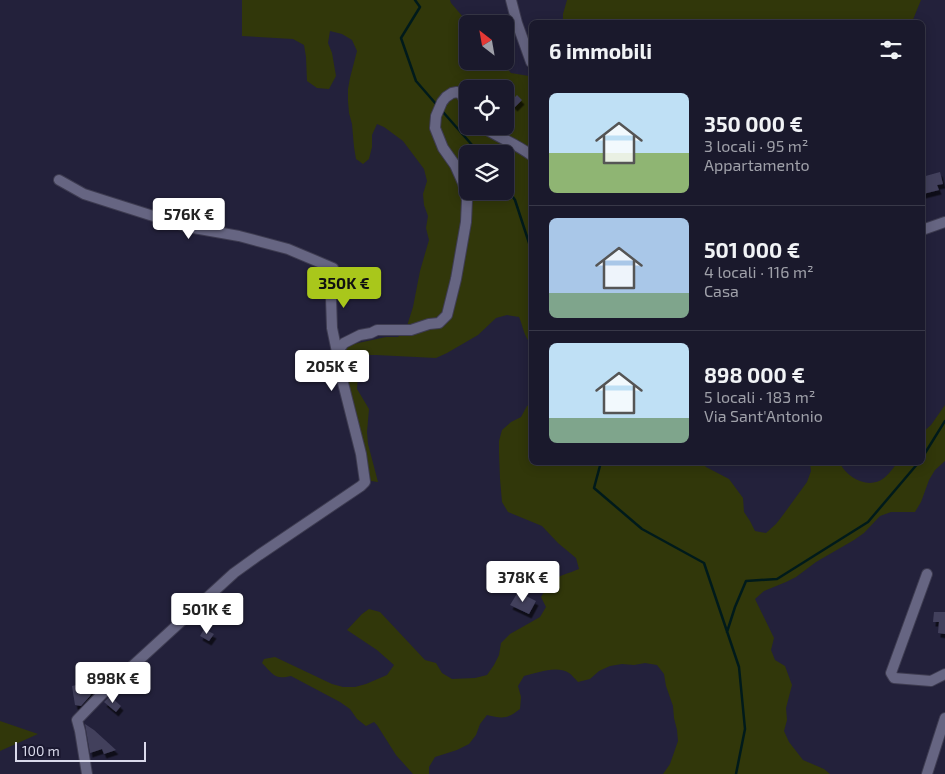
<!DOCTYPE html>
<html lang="it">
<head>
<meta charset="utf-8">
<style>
  body { margin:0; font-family:"Exo 2",sans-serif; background:#232234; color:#f1f3f6; height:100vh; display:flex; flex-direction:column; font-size:19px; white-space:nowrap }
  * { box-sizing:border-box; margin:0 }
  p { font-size:16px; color:#9fa0a9 }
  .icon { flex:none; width:28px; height:28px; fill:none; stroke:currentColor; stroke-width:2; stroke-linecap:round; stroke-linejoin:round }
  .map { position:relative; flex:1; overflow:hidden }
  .drawer { position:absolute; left:529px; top:20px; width:396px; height:445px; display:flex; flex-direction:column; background:#1a192c; border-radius:8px; box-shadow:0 2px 12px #0003,0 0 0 1px #383848 }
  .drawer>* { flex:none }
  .needle { width:32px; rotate:329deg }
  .fabs { position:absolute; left:459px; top:15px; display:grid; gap:10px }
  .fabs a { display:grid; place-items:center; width:55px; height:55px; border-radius:8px; background:#1a192c; box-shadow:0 2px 12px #0003,0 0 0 1px #383848; font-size:25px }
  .scale { position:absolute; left:15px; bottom:12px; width:131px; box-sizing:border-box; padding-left:5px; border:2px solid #dadaeb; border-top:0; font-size:14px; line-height:18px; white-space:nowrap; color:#dadaeb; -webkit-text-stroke:4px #1a1830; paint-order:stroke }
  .price { position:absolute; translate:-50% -42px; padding:0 11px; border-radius:5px; background:#fff; color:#222; font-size:16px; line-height:32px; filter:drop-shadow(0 1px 2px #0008) }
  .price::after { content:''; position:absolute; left:50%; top:30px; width:15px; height:11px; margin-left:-8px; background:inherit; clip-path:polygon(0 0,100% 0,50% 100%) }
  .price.on { background:#a9c71b; color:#111 }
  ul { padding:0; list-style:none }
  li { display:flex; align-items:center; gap:15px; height:125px; padding:0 20px }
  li+li { border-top:1px solid #383848 }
  li span { display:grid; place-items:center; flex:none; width:140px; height:100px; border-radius:8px; color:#555 }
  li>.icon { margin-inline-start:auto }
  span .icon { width:60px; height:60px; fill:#fffc; stroke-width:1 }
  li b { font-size:21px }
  h2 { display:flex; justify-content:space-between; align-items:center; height:60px; padding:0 20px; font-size:21px }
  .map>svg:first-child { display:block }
</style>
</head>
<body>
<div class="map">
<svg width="945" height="774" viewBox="0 0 945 774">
  <defs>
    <filter id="shadow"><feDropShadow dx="2.5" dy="4.5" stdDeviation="0" flood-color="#0009"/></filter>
  </defs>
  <rect width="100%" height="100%" fill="#23213b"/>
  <path fill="#31370a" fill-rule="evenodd" d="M242 0H450L451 3 469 24H468V61H500L511 73 529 76 531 82V344C524 337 523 326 519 317L507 315 496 318 478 335 447 353 436 358 376 355H364L359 365 357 389 369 409 367 432 368 444 378 482 371 481 342 353 349 345 386 337H398L406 329 413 307 420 271 429 240 426 228 428 216 424 205 423 194 427 181 424 169 403 141 384 127 377 124 372 135V147L369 159 363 164 356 159 354 147 352 124 349 113 348 101V89L350 78 357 51 352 40 342 34 330 31 328 43 332 53 336 76 329 89 317 88 307 81 306 57 304 45 293 39 242 36ZM468 89H505V126H468ZM468 154H505V191H468Z
    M567 0H921L912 22H563V14Z
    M531 403V462L702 463 706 467 729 479 743 498 744 512 750 521 755 531 766 533 776 524 783 515 807 482 811 471 810 463H840C847 478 869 490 884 478 889 474 893 468 897 463L922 462 923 432 931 425 945 405V461L935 470 929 480 921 502 915 512H891L880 516 864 533 854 540 816 562 796 577 786 582 764 591 755 599 774 638 771 650 775 660 785 666 792 685 786 708 787 720 784 731 789 742 803 760 824 769 830 774H663L670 764 678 741 677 730 674 718 673 706 666 686 664 674 657 665 645 663 634 665 622 664 610 666 599 671 590 679 578 682C575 679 572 675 569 673 556 665 538 673 524 676L518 686 521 697 520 709C507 719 503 719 487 715L480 724 476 735 469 744 457 750 435 757 429 767V774H413L396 755 377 725 374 722 366 726 357 719 350 709 340 702 291 676C274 680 273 674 262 663L264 659 275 657 332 684 343 687H355L366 684 387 675 394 665 377 650 347 630 362 614 369 609 380 612 425 660 436 663 442 673 452 679 475 678 487 675 494 665 499 655 501 643 510 634 540 617 546 607 541 597C554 575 557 578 579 569L576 558 558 543 542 526 508 512 502 502 500 479 499 453V441L502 430 511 422 521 417 527 406Z
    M0 721 38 734 0 751Z"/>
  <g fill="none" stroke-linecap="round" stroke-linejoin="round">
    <path stroke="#001a1b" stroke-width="2.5" d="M415 0 420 7 401 38 416 81 436 104
      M443 112 480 154
      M505 186 515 200 531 249
      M922 458 945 421
      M601 462 594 488 642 529 704 563 739 667 745 729 736 774
      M727 632 735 607 746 581 777 579 868 522 919 462"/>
  </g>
  <path fill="#42405c" filter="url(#shadow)" d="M517 95 522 100 515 107 510 102Z
    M940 172 943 184 937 185 939 190 923 194 922 177Z
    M518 592 536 601 529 614 510 605Z
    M934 612H945V634L938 633 939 622H933Z
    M204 629 214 634 209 641 200 636Z
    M81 684 94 686 90 696 81 706 75 705 72 686Z
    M110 696 121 706 116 712 104 702Z
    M85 724 94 730 116 750 104 754 102 749 90 753Z"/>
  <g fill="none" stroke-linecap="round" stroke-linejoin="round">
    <g stroke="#3e3c51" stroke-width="12">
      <path id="minor" d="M511 0 517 23 531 62
        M481 126C497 137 515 143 531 155
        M59 180 84 194 109 202 188 227 239 236 288 249 333 268 331 298 332 328 337 352
        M922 230 945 222
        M927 574 891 673 894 678 931 681 945 674
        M87 774 80 731 77 720 104 692 234 573 259 555 361 486 365 482 361 454 342 379 337 352 344 343 360 335 371 333 377 330H411L429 324 439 323 447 315 456 279 466 222 467 200 463 183 455 165 443 148 435 128 436 116 442 102 446 97 452 93 457 92 461 94 468 106
        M927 774 945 718"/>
    </g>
    <use href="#minor" stroke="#666582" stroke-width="10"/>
  </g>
</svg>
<div class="fabs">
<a><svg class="needle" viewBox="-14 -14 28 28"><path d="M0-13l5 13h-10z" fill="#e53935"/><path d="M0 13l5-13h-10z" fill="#9fa0a9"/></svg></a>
<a><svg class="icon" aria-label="locate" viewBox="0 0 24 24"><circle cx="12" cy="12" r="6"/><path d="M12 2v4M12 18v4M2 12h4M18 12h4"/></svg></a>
<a><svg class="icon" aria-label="layers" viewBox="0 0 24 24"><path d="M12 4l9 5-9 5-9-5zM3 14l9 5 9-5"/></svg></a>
</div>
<div class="scale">100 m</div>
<b class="price" style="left:189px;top:240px">576K €</b>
<b class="price on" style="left:344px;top:309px">350K €</b>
<b class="price" style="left:332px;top:392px">205K €</b>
<b class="price" style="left:523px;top:603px">378K €</b>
<b class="price" style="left:207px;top:635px">501K €</b>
<b class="price" style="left:113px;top:704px">898K €</b>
<section class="drawer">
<h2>6 immobili<svg class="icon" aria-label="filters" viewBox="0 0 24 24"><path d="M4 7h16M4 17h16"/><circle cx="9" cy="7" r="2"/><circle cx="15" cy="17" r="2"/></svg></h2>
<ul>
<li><span style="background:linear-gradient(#bfe0f5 60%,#8fb573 0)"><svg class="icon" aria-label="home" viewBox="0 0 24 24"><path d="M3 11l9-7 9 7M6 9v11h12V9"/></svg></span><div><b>350 000 €</b><p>3 locali · 95 m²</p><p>Appartamento</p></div></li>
<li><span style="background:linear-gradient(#a9c7e8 75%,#7fa58c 0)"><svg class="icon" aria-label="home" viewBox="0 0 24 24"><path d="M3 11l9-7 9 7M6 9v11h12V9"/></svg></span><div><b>501 000 €</b><p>4 locali · 116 m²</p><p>Casa</p></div></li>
<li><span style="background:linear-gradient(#bfe0f5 75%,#7fa58c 0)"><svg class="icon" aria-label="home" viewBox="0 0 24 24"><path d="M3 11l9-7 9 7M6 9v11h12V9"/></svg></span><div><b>898 000 €</b><p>5 locali · 183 m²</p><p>Via Sant'Antonio</p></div></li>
</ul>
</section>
</div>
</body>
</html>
